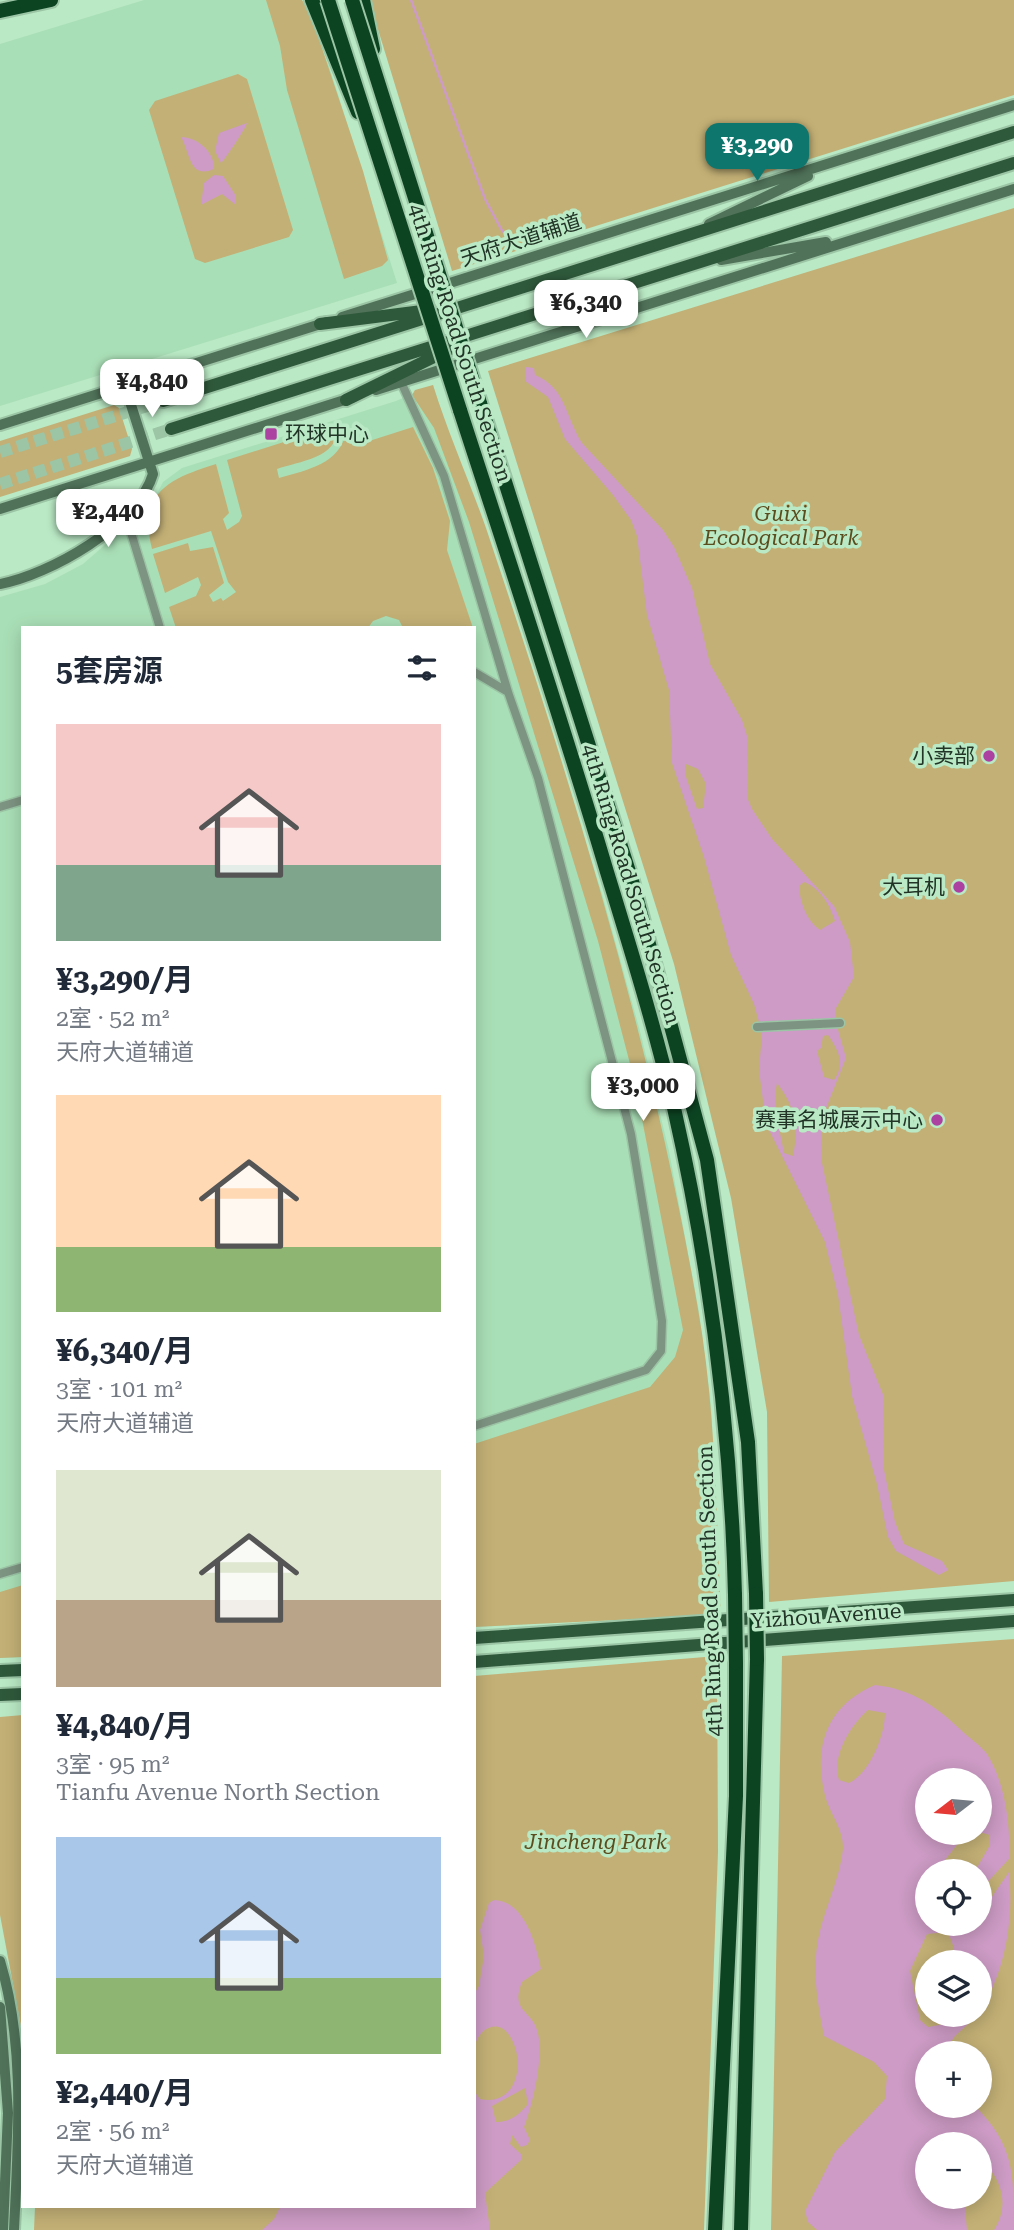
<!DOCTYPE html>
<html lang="zh">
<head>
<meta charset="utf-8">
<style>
  body { margin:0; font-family:"Roboto Serif","Noto Sans SC",serif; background:#f6f6f7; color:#1f2937; height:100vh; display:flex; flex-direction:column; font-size:26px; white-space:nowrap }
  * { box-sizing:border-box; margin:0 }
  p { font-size:23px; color:#747a83 }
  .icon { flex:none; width:38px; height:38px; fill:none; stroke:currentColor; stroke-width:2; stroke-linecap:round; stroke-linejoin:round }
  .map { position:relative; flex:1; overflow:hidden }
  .drawer { position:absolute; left:21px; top:626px; width:455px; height:1582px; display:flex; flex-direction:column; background:#fff; border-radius:0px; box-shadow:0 4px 18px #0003 }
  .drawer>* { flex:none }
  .needle { width:46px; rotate:254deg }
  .tools { position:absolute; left:915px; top:1768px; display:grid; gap:14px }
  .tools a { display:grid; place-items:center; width:77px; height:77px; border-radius:50%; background:#fff; box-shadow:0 4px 18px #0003; font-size:35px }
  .price { position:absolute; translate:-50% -60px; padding:0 16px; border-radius:14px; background:#fff; color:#222; font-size:23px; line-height:46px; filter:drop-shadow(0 2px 4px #0008) }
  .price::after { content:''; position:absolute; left:50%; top:42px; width:21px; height:16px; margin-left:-10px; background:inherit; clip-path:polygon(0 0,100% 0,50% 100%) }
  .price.current { background:#0f766e; color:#fff }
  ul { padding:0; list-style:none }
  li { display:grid; align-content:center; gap:14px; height:371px; padding:0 35px }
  li span { display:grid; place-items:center; height:217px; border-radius:0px; color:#555 }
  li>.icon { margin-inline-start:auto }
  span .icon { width:126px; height:126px; fill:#fffc; stroke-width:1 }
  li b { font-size:30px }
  h2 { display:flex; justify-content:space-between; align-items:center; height:84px; padding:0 35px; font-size:30px }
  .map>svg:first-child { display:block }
</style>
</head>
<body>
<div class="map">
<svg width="1014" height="2230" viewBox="0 0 1014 2230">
  <rect width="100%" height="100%" fill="#bae9c5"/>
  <path fill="#a9dfb6" d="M144 0H300L329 66 397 283 0 406V44Z
    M433 385 448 432 484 525 602 894 640 1031 669 1151 699 1312 711 1405 721 1615 474 1627V628H23V1657L0 1658V597L45 584 83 564 152 504 163 482 182 468 396 401Z"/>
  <path fill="#c3b076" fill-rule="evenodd" d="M266 0H302L311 15 363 171 388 260 382 266 344 279 287 90 280 46Z
    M369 0H1014V95L452 271Z
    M238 74 247 79 293 230 289 237 205 263 195 259 149 110 155 101Z
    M1014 208V1581L769 1602 767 1412 731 1198 674 964 488 371Z
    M433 385C448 433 469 480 486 528 572 785 652 1042 698 1309 716 1410 716 1513 721 1615L474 1627V1444L650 1387 675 1357 683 1330 635 1083 598 941 469 522 434 428 412 395 415 390Z
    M114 405 119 408 132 449 130 456 0 497V441Z
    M337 425C341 458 300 461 277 469L279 478C307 470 340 464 346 432L355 442 363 443 413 427 433 468 450 521 447 550 473 628H403L399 620 386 616 373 621 368 628H176L169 607 196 596 201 585 198 577 165 593 153 554 188 543 190 551 213 547 224 583 209 595 213 602 221 598 223 601 236 592 228 582 211 531 152 549C138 493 168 479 216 464L229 513 223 519 227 530 239 522 242 516 227 460Z
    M23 1585V1657L0 1658V1592Z
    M1014 1639V2230H771L782 1656ZM928 1780H980V1832H928ZM928 1871H980V1923H928ZM928 1962H980V2014H928ZM928 2053H980V2105H928ZM928 2144H980V2196H928Z
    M717 1656 718 1852 704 2230H34L35 2207H474V1676Z
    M23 1715V2037L0 1915V1717Z"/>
  <path fill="#cd9bc5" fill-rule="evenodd" d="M247 123C246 128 224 161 221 163L215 151 219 133Z
    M181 137C197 137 215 152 214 169 189 180 190 152 181 137Z
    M214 175 223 176 236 196V205L222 194 201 205 204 183Z
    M526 367 534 368 535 375C566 388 565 416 582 443L663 530 674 547 692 588 710 664 742 720 748 739 747 797 752 809 772 839 834 906 850 942 854 977 836 1008 835 1019 846 1058 821 1121 822 1163 859 1335 884 1397 883 1465 895 1522 904 1544 942 1561 948 1570 939 1575 896 1551 888 1537 877 1484 852 1396 838 1295 825 1242 766 1124 759 1070 762 1033 754 1004 731 955 704 857 672 763 669 690 647 615 637 536 631 520 613 495 565 439 548 397 525 381ZM686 764 698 769 706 784 703 808 697 809 685 774ZM804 882C820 888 830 905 835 921L820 930C806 920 800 902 799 886ZM828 1035C838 1050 846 1063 834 1080L824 1077 817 1051 821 1048 823 1036ZM777 1083C795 1106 799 1127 793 1156L784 1153C780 1130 772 1106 777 1083Z
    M875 1685C912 1689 936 1706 963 1732 971 1739 981 1746 987 1754 1005 1782 1011 1827 1009 1859L980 1890V1871H975L990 1845V1835L979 1832 980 1780H928V1832H967L945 1860 942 1871H928V1923H980V1892L989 1901 1009 1872C1014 1922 1005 1970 980 2013V1962H954V1948L948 1932 927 1934 910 1971 920 2020 928 2027 945 2024 947 2014H979L955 2036 943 2053H928V2105H956L964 2110 975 2106C1014 2145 1014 2173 1014 2230H994C1009 2207 1003 2181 984 2163L980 2165V2144H928V2196H964L967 2230H817L808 2222 805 2211 835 2152 885 2099 887 2076 874 2062 824 2036C817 2000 811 1967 820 1931 827 1903 840 1877 843 1849 844 1831 831 1815 826 1799 812 1748 826 1706 875 1685ZM868 1710 885 1713C885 1735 870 1773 849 1783L839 1780C831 1756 851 1725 868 1710Z
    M494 1900C525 1901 536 1945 541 1969L522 1982C510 2011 531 2010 537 2030 545 2053 533 2104 524 2127L530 2140 527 2145 521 2147 512 2135 510 2144 522 2155 521 2160 485 2193 490 2230H262L274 2219 280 2207H474V2091L480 2099C516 2107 526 2064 511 2038 499 2016 477 2029 474 2049V1994L479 1986 484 1956 480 1930 489 1903ZM525 2088 528 2104C519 2115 510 2122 496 2122L492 2106Z"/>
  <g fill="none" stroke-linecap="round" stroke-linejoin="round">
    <path stroke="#cd9bc5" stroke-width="2.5" d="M411 0 485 199 501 229 515 246"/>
    <path stroke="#9bc5a5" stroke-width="12" stroke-dasharray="12 6" stroke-linecap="butt" d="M0 452 163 401
      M0 484 171 429"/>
    <g stroke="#9bc5a5" stroke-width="11">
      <path id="street" d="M401 382 444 476 508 692 538 778 631 1134 662 1321 661 1351 646 1370 474 1426
        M126 516 160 628
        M474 672 508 692
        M0 807 23 800
        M757 1027 840 1023
        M0 1574 23 1567"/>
    </g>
    <g stroke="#9bc5a5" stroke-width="14">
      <path id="secondary" d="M709 224 808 176
        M721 260 826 242
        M342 317 1014 105
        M376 390 1014 189
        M0 425 327 322
        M0 509 354 397
        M0 584C49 575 138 525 153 474L125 386
        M0 1961C26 2047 18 2142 14 2230
        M0 2007 8 2113 3 2230"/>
    </g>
    <g stroke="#9bc5a5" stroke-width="16">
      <path id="primary" d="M320 324 430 310
        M346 400 450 349
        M163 401 1014 132
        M171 429 1014 163
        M474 1638 1014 1600
        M474 1662 1014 1621
        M0 1671 23 1670
        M0 1695 23 1694"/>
    </g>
    <g stroke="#9bc5a5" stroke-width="18">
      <path id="highway" d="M312 0 358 112
        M363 0 373 49
        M0 11 51 0
        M480 403 632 881 707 1160 748 1442 756 1594
        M460 410C510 564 561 717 607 872 631 950 655 1028 674 1108 710 1267 731 1432 735 1595
        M715 2230 736 1796V1663
        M741 2230 757 1659"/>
    </g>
    <use href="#street" stroke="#7e9483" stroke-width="8"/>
    <use href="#secondary" stroke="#507259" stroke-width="10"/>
    <use href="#primary" stroke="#2f593b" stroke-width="12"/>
    <use href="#highway" stroke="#0c4422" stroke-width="14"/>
    <g stroke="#9bc5a5" stroke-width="18" stroke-linecap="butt">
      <path id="highway-bridge" d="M328 0 460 410
        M352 0 480 403
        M756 1594 757 1659
        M735 1595 736 1663"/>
    </g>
    <use href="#highway-bridge" stroke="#0c4422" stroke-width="14"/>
  </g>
  <g fill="#ac41a1" stroke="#bae9c5" stroke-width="2.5">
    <rect x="264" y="427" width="14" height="14" rx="3.5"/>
    <circle cx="989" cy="756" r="7"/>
    <circle cx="959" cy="887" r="7"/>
    <circle cx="937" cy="1120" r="7"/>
  </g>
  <g text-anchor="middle" stroke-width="7" stroke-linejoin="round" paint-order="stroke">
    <g font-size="21" fill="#213426" stroke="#bae9c5">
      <text transform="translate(521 240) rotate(-18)" y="7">天府大道辅道</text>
      <text transform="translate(460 343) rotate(72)" y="7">4th Ring Road South Section</text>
      <text transform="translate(631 884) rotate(73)" y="7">4th Ring Road South Section</text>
      <text transform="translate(710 1591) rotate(-92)" y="7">4th Ring Road South Section</text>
      <text transform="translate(826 1616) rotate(-4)" y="7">Yizhou Avenue</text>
    </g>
    <g font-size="21" fill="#213426" stroke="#bae9c5" text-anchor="end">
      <text x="285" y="441" text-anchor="start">环球中心</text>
      <text x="975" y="763">小卖部</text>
      <text x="945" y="894">大耳机</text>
      <text x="923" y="1127">赛事名城展示中心</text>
    </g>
    <g font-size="21" font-style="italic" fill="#5c4d1f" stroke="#bae9c5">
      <text x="781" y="521">Guixi<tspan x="781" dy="24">Ecological Park</tspan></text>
      <text x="596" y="1849">Jincheng Park</text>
    </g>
  </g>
</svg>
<div class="tools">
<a><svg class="needle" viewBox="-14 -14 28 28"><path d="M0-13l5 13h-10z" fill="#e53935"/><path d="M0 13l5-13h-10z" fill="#747a83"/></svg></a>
<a><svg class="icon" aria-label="locate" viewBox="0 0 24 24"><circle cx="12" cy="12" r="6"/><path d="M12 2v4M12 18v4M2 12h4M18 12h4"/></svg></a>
<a><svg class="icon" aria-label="layers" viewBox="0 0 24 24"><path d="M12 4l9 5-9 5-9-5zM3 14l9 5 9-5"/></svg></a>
<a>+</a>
<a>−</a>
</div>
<b class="price current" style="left:757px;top:183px">¥3,290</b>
<b class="price" style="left:586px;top:340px">¥6,340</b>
<b class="price" style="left:152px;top:419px">¥4,840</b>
<b class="price" style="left:108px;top:549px">¥2,440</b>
<b class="price" style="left:643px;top:1123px">¥3,000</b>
<section class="drawer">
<h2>5套房源<svg class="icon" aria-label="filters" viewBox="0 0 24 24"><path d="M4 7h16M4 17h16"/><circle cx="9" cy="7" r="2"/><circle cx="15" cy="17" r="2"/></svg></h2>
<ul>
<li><span style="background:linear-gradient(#f6c9c9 65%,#7fa58c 0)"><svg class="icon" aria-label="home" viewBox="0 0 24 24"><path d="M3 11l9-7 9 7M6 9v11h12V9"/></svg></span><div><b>¥3,290/月</b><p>2室 · 52 m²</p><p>天府大道辅道</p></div></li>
<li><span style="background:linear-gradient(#ffd9b3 70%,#8fb573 0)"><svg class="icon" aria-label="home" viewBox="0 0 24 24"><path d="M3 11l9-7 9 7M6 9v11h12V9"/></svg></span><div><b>¥6,340/月</b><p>3室 · 101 m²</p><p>天府大道辅道</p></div></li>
<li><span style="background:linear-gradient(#dfe7d0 60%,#b9a48a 0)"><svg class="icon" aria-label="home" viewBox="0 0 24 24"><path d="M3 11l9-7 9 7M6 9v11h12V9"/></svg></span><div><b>¥4,840/月</b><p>3室 · 95 m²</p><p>Tianfu Avenue North Section</p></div></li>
<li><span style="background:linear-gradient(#a9c7e8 65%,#8fb573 0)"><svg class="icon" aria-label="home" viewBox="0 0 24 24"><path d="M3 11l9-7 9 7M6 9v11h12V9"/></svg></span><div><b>¥2,440/月</b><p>2室 · 56 m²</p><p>天府大道辅道</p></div></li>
</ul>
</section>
</div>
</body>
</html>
